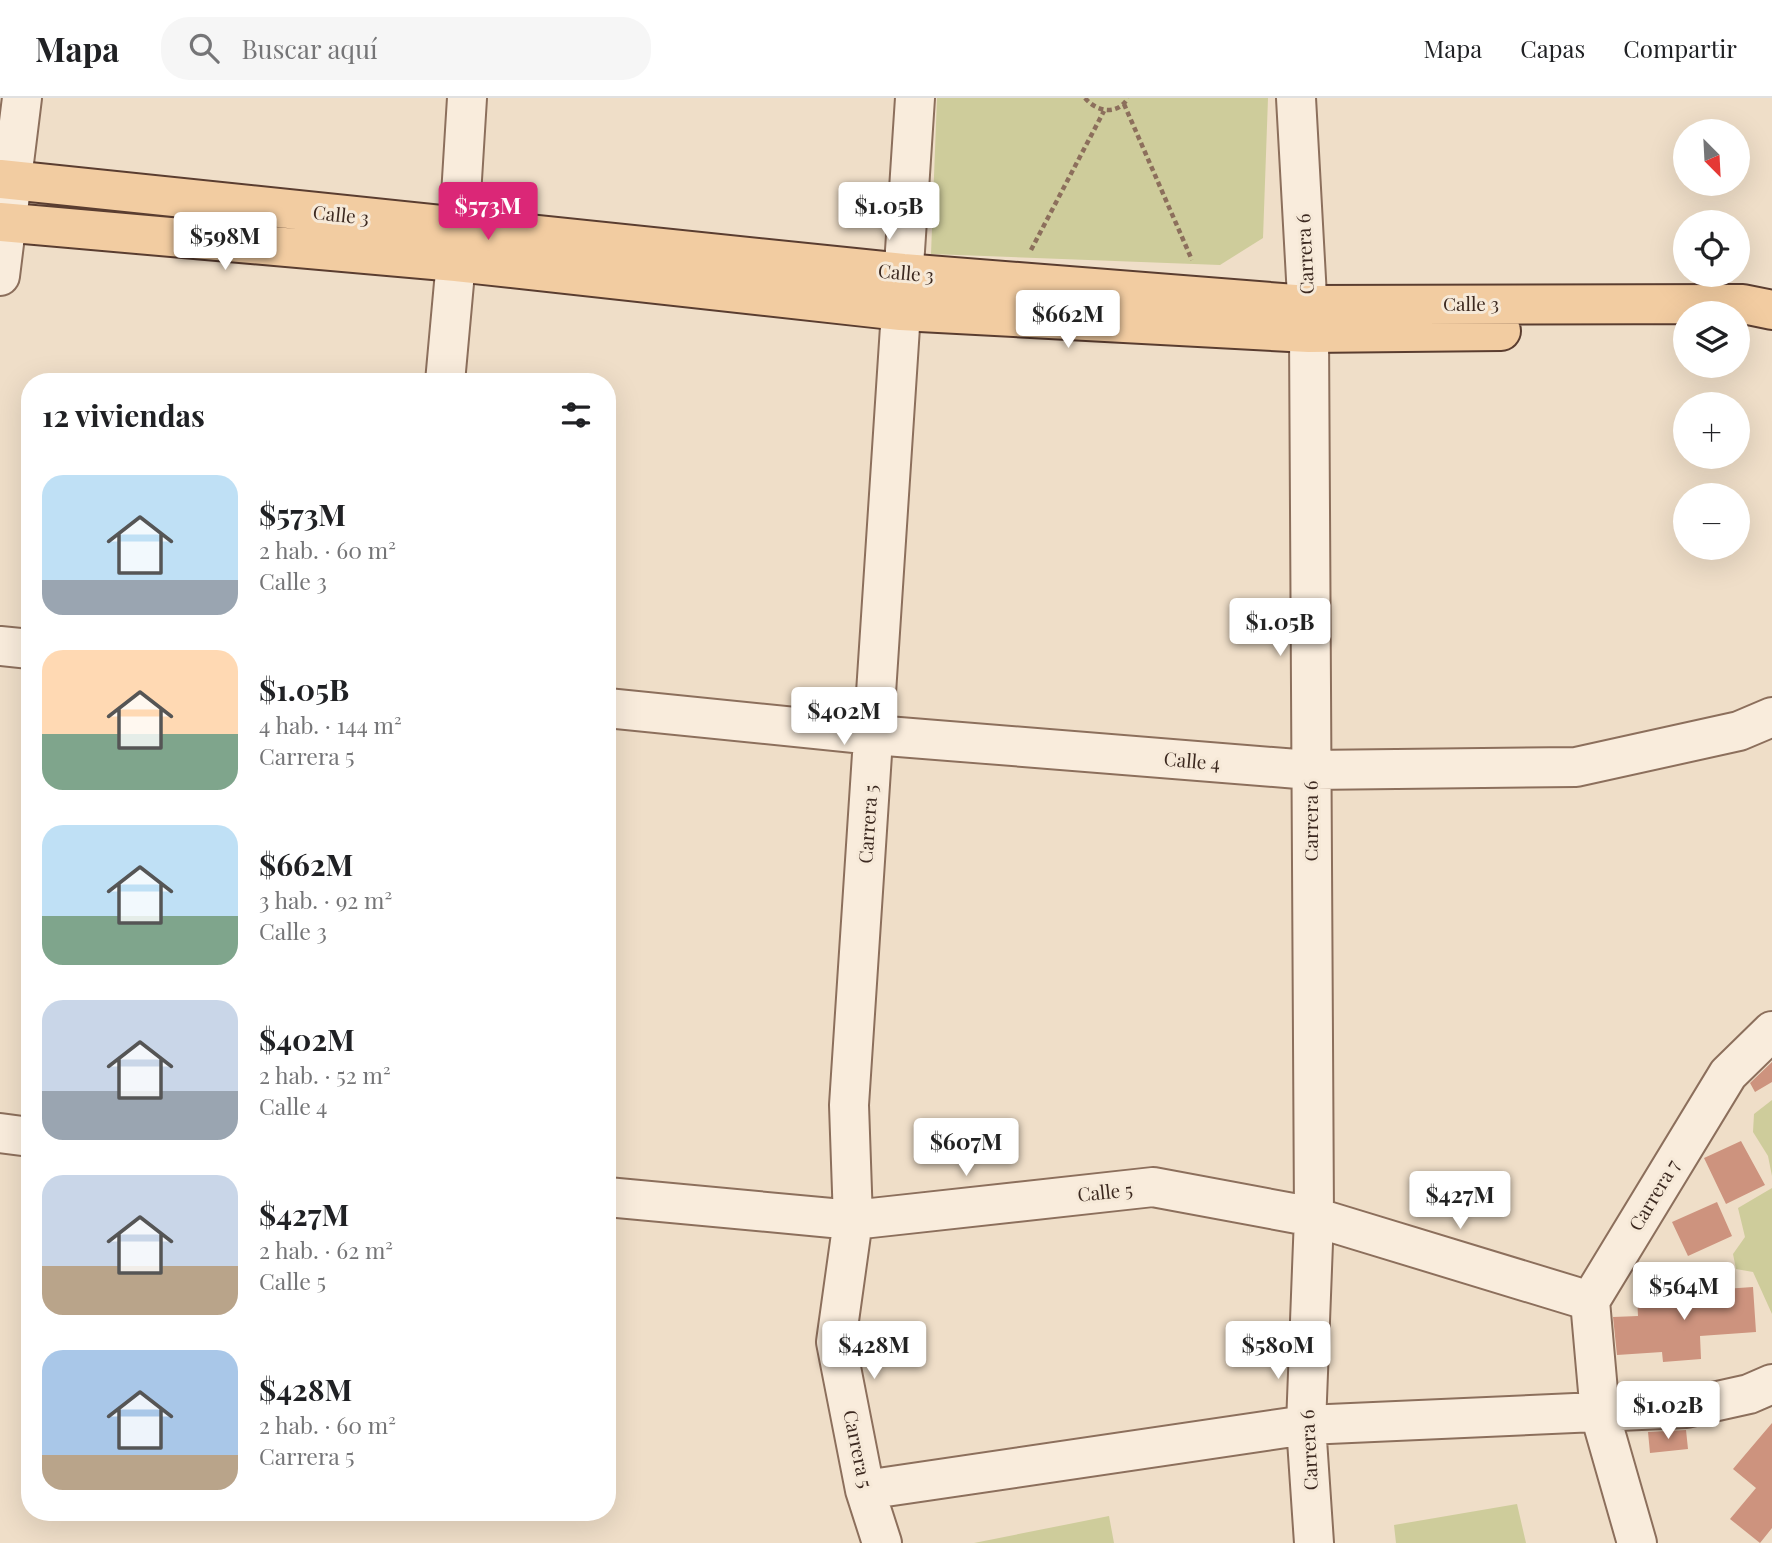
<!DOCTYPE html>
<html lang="es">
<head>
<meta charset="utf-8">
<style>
  body { margin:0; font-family:"Playfair Display",serif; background:#f6f6f6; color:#202124; height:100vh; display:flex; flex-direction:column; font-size:26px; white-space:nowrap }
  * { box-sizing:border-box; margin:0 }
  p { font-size:23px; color:#757577 }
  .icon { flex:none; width:38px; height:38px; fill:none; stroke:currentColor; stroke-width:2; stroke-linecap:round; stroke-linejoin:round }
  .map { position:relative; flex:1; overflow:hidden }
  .details { position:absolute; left:21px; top:275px; width:595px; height:1148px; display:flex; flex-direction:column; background:#fff; border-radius:28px; box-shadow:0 7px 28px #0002 }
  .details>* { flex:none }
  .needle { width:46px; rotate:156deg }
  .buttons { position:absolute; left:1673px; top:21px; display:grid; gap:14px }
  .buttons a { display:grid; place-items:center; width:77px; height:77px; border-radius:50%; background:#fff; box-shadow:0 7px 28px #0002; font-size:35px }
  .price { position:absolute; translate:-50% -60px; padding:0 16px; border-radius:7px; background:#fff; color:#222; font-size:23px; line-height:46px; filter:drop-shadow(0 2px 4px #0008) }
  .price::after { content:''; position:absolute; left:50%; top:42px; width:21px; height:16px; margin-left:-10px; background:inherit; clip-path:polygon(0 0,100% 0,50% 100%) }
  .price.selected { background:#db2777; color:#fff }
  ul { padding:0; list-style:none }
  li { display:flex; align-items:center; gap:21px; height:175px; padding:0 21px }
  li span { display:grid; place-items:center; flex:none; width:196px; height:140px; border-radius:21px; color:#555 }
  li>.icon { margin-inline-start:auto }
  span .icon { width:84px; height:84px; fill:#fffc; stroke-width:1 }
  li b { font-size:30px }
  h2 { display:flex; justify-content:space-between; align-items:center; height:84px; padding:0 21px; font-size:30px }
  header { display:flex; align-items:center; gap:42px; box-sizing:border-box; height:98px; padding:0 35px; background:#fff; border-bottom:2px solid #e0e0e0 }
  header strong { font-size:33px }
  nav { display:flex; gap:38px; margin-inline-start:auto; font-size:24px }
  .search { width:490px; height:63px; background:#f6f6f6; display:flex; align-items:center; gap:18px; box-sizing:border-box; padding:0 24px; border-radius:28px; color:#757577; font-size:26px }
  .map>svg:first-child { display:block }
</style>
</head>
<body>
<header>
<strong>Mapa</strong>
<div class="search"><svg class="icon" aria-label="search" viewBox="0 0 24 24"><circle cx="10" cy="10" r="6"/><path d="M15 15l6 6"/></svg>Buscar aquí</div>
<nav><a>Mapa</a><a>Capas</a><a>Compartir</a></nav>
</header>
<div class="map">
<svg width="1772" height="1445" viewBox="0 0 1772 1445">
  <rect width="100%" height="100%" fill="#efdec8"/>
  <path fill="#cecc9b" d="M937 0H1268L1263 140 1220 167 931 156Z
    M1772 1002V1078L1768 1058 1753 1034 1754 1016Z
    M1772 1090V1216L1753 1174 1736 1171 1733 1156 1745 1139 1738 1110Z
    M1517 1406 1526 1445H1396L1394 1427Z
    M1109 1418 1114 1445H974Z"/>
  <path fill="#cd937e" d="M1772 964V984L1755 994 1750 985Z
    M1741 1043 1765 1087 1726 1106 1704 1060Z
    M1717 1104 1732 1138 1688 1158 1672 1124Z
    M1753 1189 1756 1234 1700 1238 1701 1261 1663 1264 1662 1254 1617 1257 1613 1219 1638 1218 1637 1197Z
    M1772 1325V1430L1760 1445 1730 1421 1756 1390 1733 1371Z
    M1686 1332 1688 1351 1650 1355 1648 1334Z"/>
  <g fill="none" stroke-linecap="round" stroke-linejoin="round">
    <g stroke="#8c6f5c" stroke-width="42">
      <path id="minor" d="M1296 0 1309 235 1314 1119 1306 1327 1314 1445
        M0 178 22 0
        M445 284 459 130 467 0
        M0 548 30 551
        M607 610 874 637 1310 672 1576 669 1739 633 1772 619
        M0 1035 30 1039
        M607 1099 853 1122 1153 1089 1314 1119 1590 1203
        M865 1392 1306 1327 1686 1310 1749 1296 1772 1286
        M882 1445 865 1392 836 1244 853 1122 849 1007 915 0
        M1637 1445 1600 1316 1590 1203 1728 976 1772 933"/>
    </g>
    <g stroke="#5a3d30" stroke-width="42">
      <path id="major" d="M0 81 903 175 1308 207 1743 206 1772 212
        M0 124 456 164 901 213 1309 235 1501 233"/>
    </g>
    <path stroke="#8c6f5c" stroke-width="4.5" stroke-dasharray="5 3.5" stroke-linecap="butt" d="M1085 0C1097 14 1117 18 1128 0
      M1124 6 1192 162
      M1031 152 1104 13"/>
    <use href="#minor" stroke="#f9ecdc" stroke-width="38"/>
    <use href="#major" stroke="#f2cca1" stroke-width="38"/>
  </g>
  <g text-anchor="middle" stroke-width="6" stroke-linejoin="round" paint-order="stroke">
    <g font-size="19" fill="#3c2920" stroke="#f6e9d8">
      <text transform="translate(341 117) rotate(6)" y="7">Calle 3</text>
      <text transform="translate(1305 156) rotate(-93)" y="7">Carrera 6</text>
      <text transform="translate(906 175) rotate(5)" y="7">Calle 3</text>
      <text x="1471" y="213">Calle 3</text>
      <text transform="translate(1192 663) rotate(5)" y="7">Calle 4</text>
      <text transform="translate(1311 723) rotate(-90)" y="7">Carrera 6</text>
      <text transform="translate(868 726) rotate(-86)" y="7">Carrera 5</text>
      <text transform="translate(1105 1094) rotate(-6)" y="7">Calle 5</text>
      <text transform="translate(1654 1097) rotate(-59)" y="7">Carrera 7</text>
      <text transform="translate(858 1351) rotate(78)" y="7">Carrera 5</text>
      <text transform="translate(1309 1352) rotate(-93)" y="7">Carrera 6</text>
    </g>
  </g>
</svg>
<div class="buttons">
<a><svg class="needle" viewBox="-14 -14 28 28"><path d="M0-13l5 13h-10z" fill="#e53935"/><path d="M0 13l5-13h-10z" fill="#757577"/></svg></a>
<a><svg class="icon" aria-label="locate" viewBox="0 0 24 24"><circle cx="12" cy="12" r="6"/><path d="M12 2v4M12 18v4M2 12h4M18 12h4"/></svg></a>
<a><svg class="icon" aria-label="layers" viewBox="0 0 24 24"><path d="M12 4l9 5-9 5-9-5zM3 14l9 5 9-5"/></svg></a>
<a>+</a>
<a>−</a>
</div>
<b class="price selected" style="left:488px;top:144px">$573M</b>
<b class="price" style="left:889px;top:144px">$1.05B</b>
<b class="price" style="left:225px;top:174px">$598M</b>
<b class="price" style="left:1068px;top:252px">$662M</b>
<b class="price" style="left:1280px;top:560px">$1.05B</b>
<b class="price" style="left:844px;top:649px">$402M</b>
<b class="price" style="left:966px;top:1080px">$607M</b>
<b class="price" style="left:1460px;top:1133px">$427M</b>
<b class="price" style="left:1684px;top:1224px">$564M</b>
<b class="price" style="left:874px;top:1283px">$428M</b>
<b class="price" style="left:1278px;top:1283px">$580M</b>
<b class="price" style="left:1668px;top:1343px">$1.02B</b>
<section class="details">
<h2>12 viviendas<svg class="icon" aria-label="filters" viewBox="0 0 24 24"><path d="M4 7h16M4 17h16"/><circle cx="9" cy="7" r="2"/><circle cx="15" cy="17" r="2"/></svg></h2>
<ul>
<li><span style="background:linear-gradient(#bfe0f5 75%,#9aa5b1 0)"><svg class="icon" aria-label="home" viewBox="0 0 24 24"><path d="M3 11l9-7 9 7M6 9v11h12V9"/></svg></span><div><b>$573M</b><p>2 hab. · 60 m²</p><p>Calle 3</p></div></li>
<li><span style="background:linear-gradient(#ffd9b3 60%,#7fa58c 0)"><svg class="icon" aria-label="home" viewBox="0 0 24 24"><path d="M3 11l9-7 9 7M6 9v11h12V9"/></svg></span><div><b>$1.05B</b><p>4 hab. · 144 m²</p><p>Carrera 5</p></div></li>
<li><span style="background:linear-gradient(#bfe0f5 65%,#7fa58c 0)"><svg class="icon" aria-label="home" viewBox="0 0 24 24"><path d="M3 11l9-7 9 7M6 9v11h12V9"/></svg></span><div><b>$662M</b><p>3 hab. · 92 m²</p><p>Calle 3</p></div></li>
<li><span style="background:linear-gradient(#c9d6e8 65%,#9aa5b1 0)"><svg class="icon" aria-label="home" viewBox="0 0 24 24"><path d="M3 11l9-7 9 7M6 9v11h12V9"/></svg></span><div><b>$402M</b><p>2 hab. · 52 m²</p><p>Calle 4</p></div></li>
<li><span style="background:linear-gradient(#c9d6e8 65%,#b9a48a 0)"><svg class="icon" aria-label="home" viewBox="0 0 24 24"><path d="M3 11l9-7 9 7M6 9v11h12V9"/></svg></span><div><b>$427M</b><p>2 hab. · 62 m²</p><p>Calle 5</p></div></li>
<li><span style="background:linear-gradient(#a9c7e8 75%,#b9a48a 0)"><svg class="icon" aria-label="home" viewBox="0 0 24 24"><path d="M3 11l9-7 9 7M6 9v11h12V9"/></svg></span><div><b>$428M</b><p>2 hab. · 60 m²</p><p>Carrera 5</p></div></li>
</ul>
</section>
</div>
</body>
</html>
